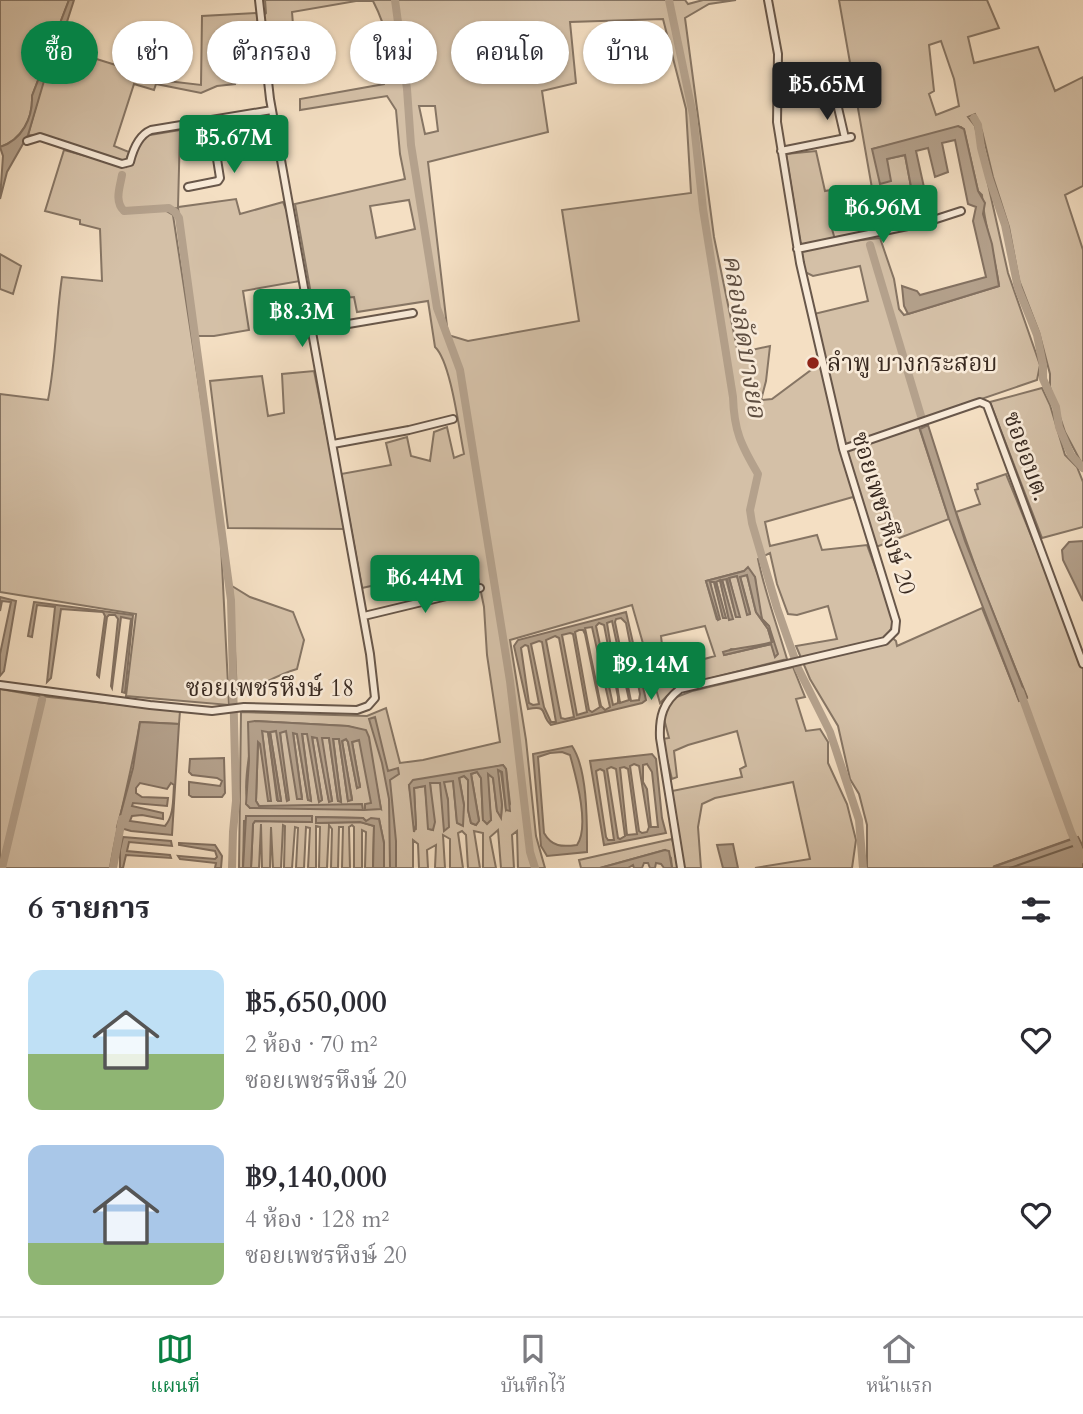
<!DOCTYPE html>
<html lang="th">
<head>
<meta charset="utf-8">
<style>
  body { margin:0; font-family:Cardo,"Noto Serif Thai",serif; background:#f2f2f3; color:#2b2b33; height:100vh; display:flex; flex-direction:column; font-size:26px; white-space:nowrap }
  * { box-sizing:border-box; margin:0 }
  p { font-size:23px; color:#7c7c81 }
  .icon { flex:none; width:38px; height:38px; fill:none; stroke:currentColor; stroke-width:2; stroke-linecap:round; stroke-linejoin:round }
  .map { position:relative; height:868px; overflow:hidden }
  .drawer { display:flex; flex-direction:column; background:#fff; flex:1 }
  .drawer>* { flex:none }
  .guide { position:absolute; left:21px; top:21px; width:700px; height:63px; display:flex; gap:14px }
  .price { position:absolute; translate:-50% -60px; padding:0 16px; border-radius:7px; background:#0b8043; color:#fff; font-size:23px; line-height:46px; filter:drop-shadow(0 2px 4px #0008) }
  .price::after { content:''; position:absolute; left:50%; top:42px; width:21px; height:16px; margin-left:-10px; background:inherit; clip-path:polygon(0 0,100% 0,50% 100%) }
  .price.selected { background:#222; color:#fff }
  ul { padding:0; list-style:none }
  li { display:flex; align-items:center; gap:21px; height:175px; padding:0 28px }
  li span { display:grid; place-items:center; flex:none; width:196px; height:140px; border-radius:14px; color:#555 }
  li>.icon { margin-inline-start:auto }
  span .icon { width:84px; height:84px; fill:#fffc; stroke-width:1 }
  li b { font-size:30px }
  h2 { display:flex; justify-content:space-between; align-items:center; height:84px; padding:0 28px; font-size:30px }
  .tag { padding:0 24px; border-radius:32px; background:#fff; box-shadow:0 2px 5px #0004; font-size:24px; line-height:63px }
  .tag.selected { background:#0b8043; color:#fff }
  .tabs { display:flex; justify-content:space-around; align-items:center; height:98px; border-top:2px solid #e1e1e2; background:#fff; font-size:19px; color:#7c7c81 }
  .tabs a { display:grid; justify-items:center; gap:4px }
  .tabs .selected { color:#0b8043 }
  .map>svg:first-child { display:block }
</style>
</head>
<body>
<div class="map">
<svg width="1083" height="868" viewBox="0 0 1083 868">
  <rect width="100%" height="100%" fill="#f4dfc3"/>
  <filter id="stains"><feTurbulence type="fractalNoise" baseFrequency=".00286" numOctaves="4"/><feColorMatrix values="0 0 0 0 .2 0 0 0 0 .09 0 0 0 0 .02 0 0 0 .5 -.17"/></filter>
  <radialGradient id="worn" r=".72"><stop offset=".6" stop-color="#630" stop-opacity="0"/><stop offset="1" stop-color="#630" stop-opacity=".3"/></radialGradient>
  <path fill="#d4c0a7" stroke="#867564" stroke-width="2" fill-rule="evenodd" d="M0 0H69L32 96C33 118 22 140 0 147Z
    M265 0H685L688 4 703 0H736L709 4 685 18 714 237 738 353 770 346 766 381 761 400 772 399 819 364 814 314 868 301 860 266 813 276 805 272 786 154 816 151 825 191 836 189 841 216 830 222 836 243 880 238 894 279 899 309 904 315 999 286C995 255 984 226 982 195L978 191 964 130 961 127 873 149 887 159 905 155 912 192 873 194 839 0H987L999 28 968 37 974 63 1038 47 1055 91 1083 77V186L1065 195 1083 250V466L1065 432 1050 387V374L1039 332 1019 280 1009 227 993 177 982 131 975 114 968 117 975 126 1008 273 1040 365 1037 380 917 421 949 519 876 547 853 497 765 522 770 546 817 535 822 550 867 545 895 622 888 634 896 641 897 646 982 608 1019 700 1027 697 980 580 956 512 980 504 975 490 978 489 977 484 1006 474 1083 663V847L1078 838 1071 839 995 866 997 868H867V825L859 794 850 779 838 726 810 679 796 646 837 639 828 606 797 615 788 614 777 584 770 553 758 559C765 593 777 625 787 659L676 687 660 703 632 605 510 640 526 740 536 836 545 868H518L517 831 512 835 514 868H501L498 830 490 837 496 868H483V833L474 831 480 868H468L466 835 462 831 458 833 463 868H450V839L443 835 445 868H435L436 845 427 850 428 868H419L418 844 413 840V868H384V843L379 819 366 821 363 818 317 817 316 823 361 822 374 826 373 868H365L366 832 362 830V868H354V827L352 825 349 827 350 868H342L343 827H339L338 868H331L332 829 329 825 327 868H319L320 827 316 826V868H308L310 828 306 827 304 868H296L298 828 295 827 292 868H284L285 826 283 825 281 868H273L271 827 270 868H262L261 824 259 868H251L253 824 255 821 311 822 312 817 244 821 243 868H239L241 712 367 716 386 708 400 763 423 760 500 742 487 655 484 607 475 563 362 588 341 474 391 465 386 443 407 437 411 456 430 461 434 432 447 427 454 458 464 454C459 430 451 362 435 347L428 301 357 312 354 297 312 300 295 204 405 179 400 154 396 110 387 96 300 110V99L384 84C395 58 386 26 373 1H356L292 12 294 37 279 41 281 57 270 61 264 15 266 13ZM663 19 686 109 691 193 562 210 579 321 468 341 448 335 428 162 548 132 542 91 576 83 570 22ZM941 41 954 79 959 106 936 115 929 94 934 91 929 45ZM419 106H435L438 131 425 134ZM409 200 415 229 376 238 370 206ZM744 571 755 577 758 608 762 619 769 626 775 656 772 644 724 655 731 649 739 650 772 643 768 629 756 612 747 575 740 576 750 613 748 614 737 576 729 577 739 617H736L726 579H722L732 619H729L720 580 716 581 725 617H723L714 581 710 582 717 620 706 581ZM705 626 715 656 665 670 661 636ZM255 721 347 726 366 731 381 809 372 803 360 740 352 742 360 786 357 788 348 742 346 739 342 741 352 799 348 801 339 739 333 738 341 801H338L329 738H321L332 800 329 801 317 737H312L322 800 319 801 308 734 302 733 311 800H308L297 734 293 733 302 798 287 731 280 732 287 801 277 731 270 732 281 800H277L268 731H262L270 800 260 744 258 742 256 801 259 806 250 808C240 793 252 740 255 721ZM503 765 506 769 510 804 506 810 501 772 497 770 502 805 501 816 497 811 493 777 487 774 491 820H483L481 778 477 772 471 774 479 820 476 825 471 823 468 810V780L464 776 459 777 464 805 457 822 453 780 443 782 448 800 440 783H430L433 830 429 829 425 786 414 788 416 830 409 785Z
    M257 13 260 46 222 51V62H233L235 84 217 86 201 93 156 84 154 90 134 84 114 146 129 152 126 160 118 161 43 136 28 135 43 81 58 47 167 81 201 85 202 16Z
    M180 130 178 207 236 199 240 214 283 202 289 216 300 281 243 291 249 330 214 336H196L178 208 163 209 173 215 220 524 229 705 126 696 136 614 0 592V394L48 400C56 359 56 318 62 277L102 281 100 229 80 224V220L45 211 64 150 126 167 138 137Z
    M0 254 21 266 13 294 0 289Z
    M314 371 346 529 228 528 210 381 262 376 268 416 284 413 282 374Z
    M1042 388 1050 405 1065 455 1077 467 1083 482V527L1042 538 990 402Z
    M232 586 250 597 293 612 304 640 297 669C275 675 258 688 237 695Z
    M793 667 805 697 796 699 806 731 820 729 828 742V763L847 804 856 840 852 868H755L810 859 793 782 715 798 702 804 698 827 701 868H682L672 791 742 777 740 769 746 766 737 731 688 745 674 751 677 777 672 779 662 739 669 738 663 715 674 698 692 691Z
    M0 689 40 696 180 711 179 724 140 722C132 771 118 819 110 868H0Z
    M672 839 680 868H672L671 858 665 850 600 868H581L579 860Z"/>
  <path fill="#b4a18c" stroke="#837161" stroke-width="2" fill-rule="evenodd" d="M69 0H74L56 56 44 81 28 135 7 172 0 199 3 156 0 147C22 140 33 118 32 96Z
    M958 126 964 129 978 191 985 203 983 214 992 244 999 286 908 314 904 306 902 286 917 291 920 295 986 277 973 221 976 207 968 204 955 140 942 143 948 172 935 177 928 148 916 151 927 201 921 202 916 193 912 192 905 155 887 159 891 181 880 184 872 149Z
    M928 425 965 541 1027 698 1019 701 949 519 920 429Z
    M1083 541V601L1063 560 1062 550 1069 542Z
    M748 567 755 577 762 619 769 626 778 654 775 657 771 644 724 655 723 652C738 647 756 647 772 642L768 629 756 612 747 575 740 577 750 614 747 615 737 576 729 578 740 617H736L727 579 722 580 733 619 729 620 720 580 716 582 726 618H723L714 582H710L720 619 718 620 706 581 744 571Z
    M0 597 16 601 4 671 0 676V654L11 602 2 601 0 611Z
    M34 602 133 615 125 693 122 692 131 619 121 617 112 688 111 686 118 619 115 615H109L107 617 99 677 97 675 105 616 103 612 61 609 51 678 47 682 55 607 37 605 32 637 28 636Z
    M626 612 646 700 642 703 551 725C539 714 550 705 528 709L514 646 518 640ZM621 618 626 623 640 694 639 700 631 701 615 622 616 619ZM612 621 629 700 620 703 607 623ZM599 623 604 625 618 697V703L613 705 596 626ZM592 627 610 707 605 710 601 706 585 628ZM579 630H583L585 634 600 707 592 712 589 710 575 632ZM570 633 573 634 587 712 577 715 562 635ZM555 636 559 638 574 717 565 719 561 718 546 640ZM539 641 542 642 556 722H551L544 707 531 644ZM525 645 528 646 539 704 533 705 529 703 521 648Z
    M375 717 388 771 398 768 399 774 390 780 396 841V868H390L389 799 382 763 369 719Z
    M255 721 348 726 366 730 369 737 381 809 365 810V804L371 803 359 740 352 742 360 787 357 788 348 742 346 739 342 741 352 800 348 801 339 739H333L341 802 338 801 329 738H322L332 801 329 802 317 738 312 737 322 800 319 802 307 734H302L311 801 308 800 297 734 293 733 302 799H297L286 731 280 733 289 800 287 801 276 731 270 732 281 801H278L268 732 262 731 271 801H268L260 744 258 742 256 801 259 806 362 804 363 810 250 808 246 804 249 761 248 722Z
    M140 722 179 724 172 835 131 831 117 827 133 768ZM171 783 174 785C173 799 174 816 165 826L130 821 132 816 142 815 163 819V813L132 806 133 803 167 806 168 798 142 797 136 793V788L140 783 167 789Z
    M572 746C588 770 587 823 587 852L547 856 541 846 533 754ZM562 752 570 755C576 777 590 826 577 845 562 847 552 847 544 833L538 757 550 753Z
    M652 754 656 759 662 818 666 833 604 845 590 761ZM634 764 639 766 649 827 647 832 642 833 639 831 630 766ZM647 764 652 772 658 827H651L647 789 643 782V765ZM611 767 616 769 625 836 620 839 618 838 607 769ZM624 767 628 769 637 834 627 835 620 768ZM600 769 604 771 614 840H608L606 837 596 771Z
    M224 758 225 793 222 797H192L189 795V782L220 786 222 781 217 778 192 775 189 772 190 759Z
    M503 765 506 769 510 811 506 810 502 772 498 770 502 805 501 818 497 811 493 778 488 774 491 820 487 824 483 820 481 778 477 772 471 774 479 821 476 825 471 823 468 810V780L464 776 459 778 464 805 463 826 457 823 453 781 444 782 448 800 449 827 444 831 440 783H430L435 822 433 830 428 829 425 786 414 788 416 825 414 832 409 785 413 780Z
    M246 816H312V822L255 821 253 824 251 868H243Z
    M316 817 363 818 366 821 371 818 379 819 384 843V868H373L374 826 360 822 316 823Z
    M123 837 171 841 172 846 129 842 127 851 170 855 171 858 126 855 123 868H120V850Z
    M1078 837 1083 847V868L993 867Z
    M179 843 215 845 222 856 221 868H215L216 863 180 859 178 856 215 859 217 857 215 851 179 845Z
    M733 844 738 868H723L717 845Z
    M665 850 669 851 672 868H664L661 864 656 863 655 868H650L648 863H644L642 868H634L633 865 628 868H600Z"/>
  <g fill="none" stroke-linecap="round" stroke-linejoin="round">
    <path stroke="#766656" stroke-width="2" d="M1010 868 1073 846 1083 848"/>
    <path stroke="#b4a18c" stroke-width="8" d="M395 0 407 89 411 145 437 308 460 370 510 681 530 852 535 868
      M669 0 693 115 703 209 733 397C734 431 741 445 758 474L750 510 752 523 777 608 798 668 830 732 859 820 863 868
      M974 118 978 125 981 148 989 178 1005 225 1018 288 1037 335 1043 365V379L1056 407 1059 427 1071 455 1083 468
      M122 175C120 187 114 201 124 211L169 208 175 212 179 218 231 600 236 801 233 832 232 868
      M870 245 921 416
      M1020 691 1071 832 1083 859
      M2 868 42 700
      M113 868 122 819"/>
    <g stroke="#68574a" stroke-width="10">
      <path id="minor" d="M836 99 845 138
        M27 141 40 137 122 164 130 162C133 150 139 135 151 130L272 110
        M781 151 851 137
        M188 187 218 181 220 178 211 121
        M797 249 927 222 961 211
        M313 330 413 313
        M333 444 409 430 453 419
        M843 449 974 404 980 402 987 405 1083 664
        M364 616 480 588
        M0 685 150 705 212 711 244 707 357 710 368 706 375 698 370 654 270 99 259 0
        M681 868 660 738C659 717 663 702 680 689L885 641 895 631 896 621 843 449 800 263 777 122 778 54 768 0"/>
    </g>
    <use href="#minor" stroke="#f8ead8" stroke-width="6"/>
  </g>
  <circle fill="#8f2418" stroke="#f8ead8" stroke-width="2.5" cx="813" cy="363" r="7"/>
  <g text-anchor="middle" stroke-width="5" stroke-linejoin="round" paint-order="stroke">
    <g font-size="24" fill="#392a21" stroke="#f8ead8" text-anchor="start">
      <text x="827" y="371">ลำพู บางกระสอบ</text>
    </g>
    <g font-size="24" fill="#392a21" stroke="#f8ead8">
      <text transform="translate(1027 456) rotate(70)" y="8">ซอยอบต.</text>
      <text transform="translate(884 513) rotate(73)" y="8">ซอยเพชรหึงษ์ 20</text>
      <text x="270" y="696">ซอยเพชรหึงษ์ 18</text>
    </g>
    <g font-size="26" font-style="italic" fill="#5e4e41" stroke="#f8ead8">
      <text transform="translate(745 336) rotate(81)" y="9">คลองลัดบางยอ</text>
    </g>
  </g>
  <rect width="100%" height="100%" filter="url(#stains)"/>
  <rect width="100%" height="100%" fill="url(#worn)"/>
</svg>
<b class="price selected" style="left:827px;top:122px">฿5.65M</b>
<b class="price" style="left:234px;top:175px">฿5.67M</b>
<b class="price" style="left:883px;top:245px">฿6.96M</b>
<b class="price" style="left:302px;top:349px">฿8.3M</b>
<b class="price" style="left:425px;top:615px">฿6.44M</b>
<b class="price" style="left:651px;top:702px">฿9.14M</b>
<div class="guide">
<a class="tag selected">ซื้อ</a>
<a class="tag">เช่า</a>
<a class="tag">ตัวกรอง</a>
<a class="tag">ใหม่</a>
<a class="tag">คอนโด</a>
<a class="tag">บ้าน</a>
</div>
</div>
<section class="drawer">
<h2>6 รายการ<svg class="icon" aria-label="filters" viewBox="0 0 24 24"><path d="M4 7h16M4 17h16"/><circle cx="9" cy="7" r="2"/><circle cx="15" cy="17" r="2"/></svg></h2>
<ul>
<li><span style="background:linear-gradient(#bfe0f5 60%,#8fb573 0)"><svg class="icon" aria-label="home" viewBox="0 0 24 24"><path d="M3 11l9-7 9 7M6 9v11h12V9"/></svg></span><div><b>฿5,650,000</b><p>2 ห้อง · 70 m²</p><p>ซอยเพชรหึงษ์ 20</p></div><svg class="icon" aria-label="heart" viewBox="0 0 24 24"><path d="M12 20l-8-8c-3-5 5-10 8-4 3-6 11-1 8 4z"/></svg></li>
<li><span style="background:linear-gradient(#a9c7e8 70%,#8fb573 0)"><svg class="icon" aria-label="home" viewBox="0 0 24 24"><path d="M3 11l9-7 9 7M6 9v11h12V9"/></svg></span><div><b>฿9,140,000</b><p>4 ห้อง · 128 m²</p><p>ซอยเพชรหึงษ์ 20</p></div><svg class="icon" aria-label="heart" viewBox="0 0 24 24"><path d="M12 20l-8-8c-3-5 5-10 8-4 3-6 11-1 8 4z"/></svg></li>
</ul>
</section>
<nav class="tabs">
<a class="selected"><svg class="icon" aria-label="map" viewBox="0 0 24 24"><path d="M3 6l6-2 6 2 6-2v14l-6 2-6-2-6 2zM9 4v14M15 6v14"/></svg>แผนที่</a>
<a><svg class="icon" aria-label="saved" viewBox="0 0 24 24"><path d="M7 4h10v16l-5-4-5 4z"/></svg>บันทึกไว้</a>
<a><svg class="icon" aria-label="home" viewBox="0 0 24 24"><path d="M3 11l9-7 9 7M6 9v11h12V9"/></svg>หน้าแรก</a>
</nav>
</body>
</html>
